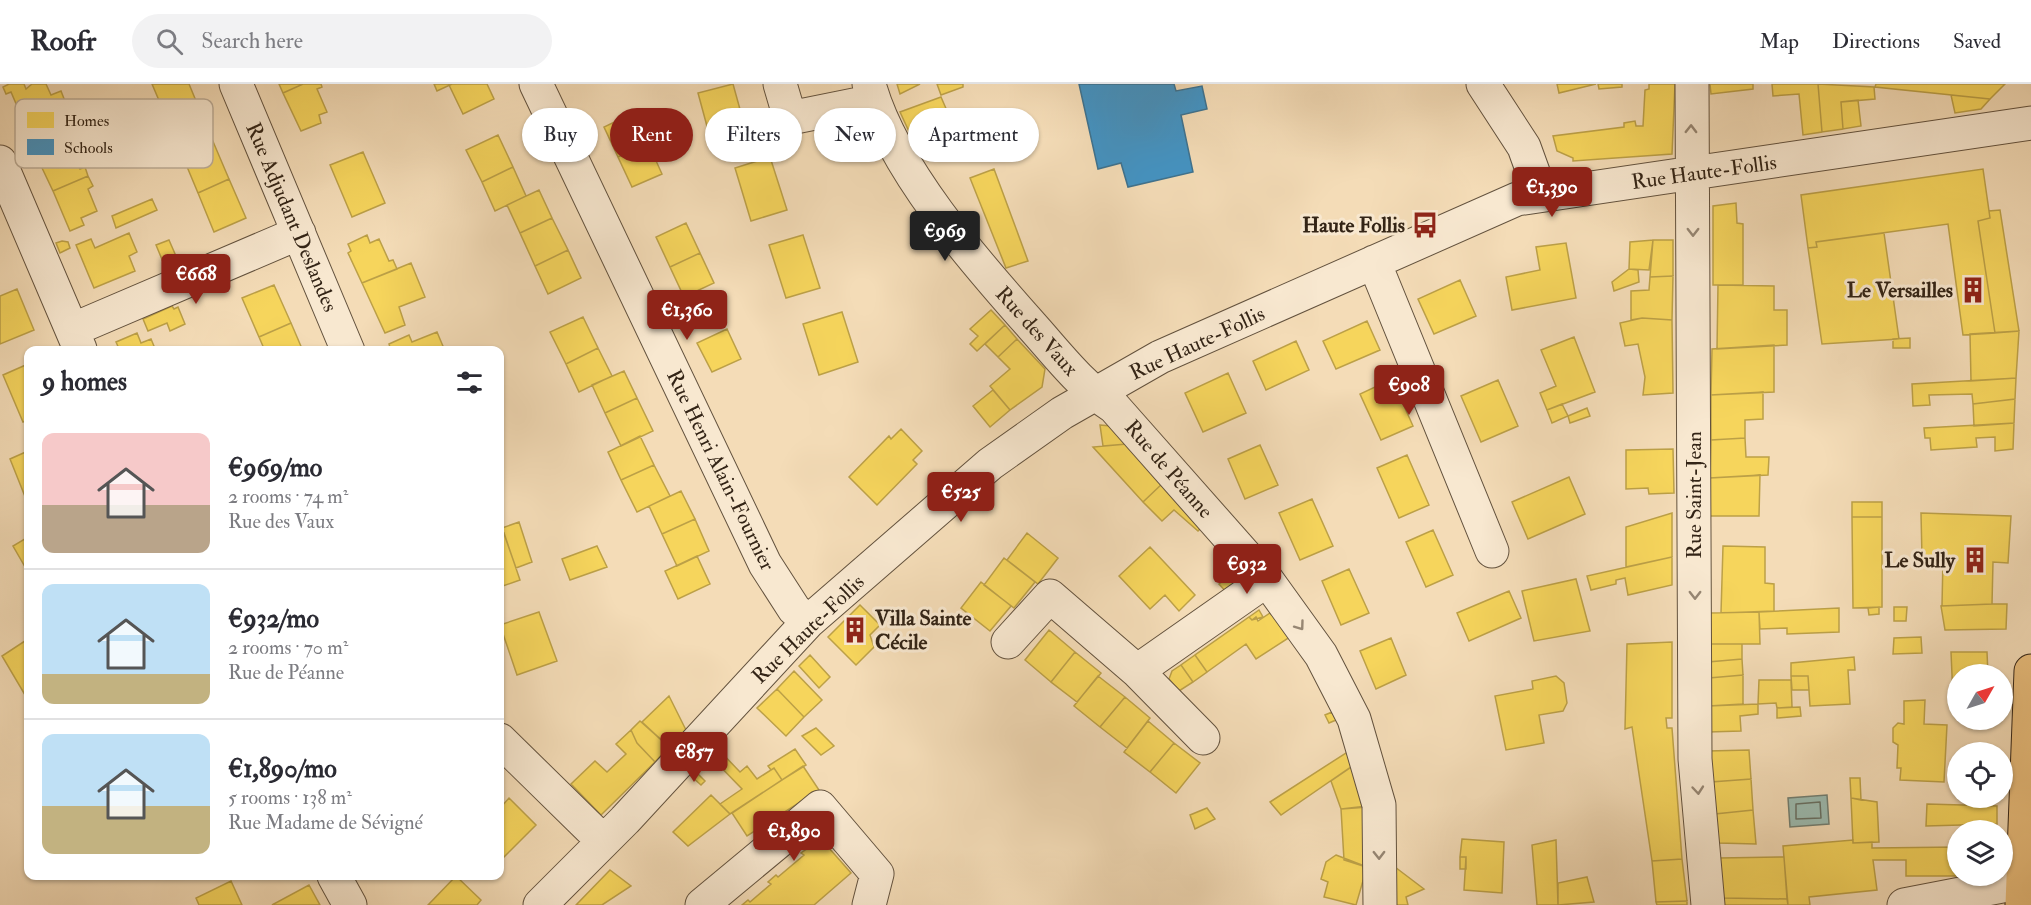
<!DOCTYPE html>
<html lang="en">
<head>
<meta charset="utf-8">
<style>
  body { margin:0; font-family:"IM FELL Double Pica",serif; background:#f2f2f3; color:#2b2b33; height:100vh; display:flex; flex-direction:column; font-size:22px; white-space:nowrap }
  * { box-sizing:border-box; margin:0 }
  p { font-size:20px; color:#7c7c81 }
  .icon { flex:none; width:33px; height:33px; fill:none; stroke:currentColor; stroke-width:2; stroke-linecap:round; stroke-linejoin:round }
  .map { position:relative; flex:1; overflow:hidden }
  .details { position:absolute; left:24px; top:262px; width:480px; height:534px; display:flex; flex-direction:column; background:#fff; border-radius:12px; box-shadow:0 2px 4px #0004 }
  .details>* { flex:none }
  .hud { position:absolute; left:522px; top:24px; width:570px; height:54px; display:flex; gap:12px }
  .needle { width:39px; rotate:51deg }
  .buttons { position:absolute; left:1947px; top:580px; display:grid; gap:12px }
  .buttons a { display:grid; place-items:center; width:66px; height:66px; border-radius:50%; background:#fff; box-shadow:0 2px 4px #0004; font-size:30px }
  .price { position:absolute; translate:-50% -51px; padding:0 14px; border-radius:6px; background:#8f2418; color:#fff; font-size:20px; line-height:39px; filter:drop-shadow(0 2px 3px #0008) }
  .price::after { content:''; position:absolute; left:50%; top:36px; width:18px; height:14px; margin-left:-9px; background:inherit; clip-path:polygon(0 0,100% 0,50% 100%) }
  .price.on { background:#222; color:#fff }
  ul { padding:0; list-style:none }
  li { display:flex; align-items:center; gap:18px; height:150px; padding:0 18px }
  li+li { border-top:2px solid #e1e1e2 }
  li span { display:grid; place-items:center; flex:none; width:168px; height:120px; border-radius:12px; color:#555 }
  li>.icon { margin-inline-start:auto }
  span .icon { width:72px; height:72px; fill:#fffc; stroke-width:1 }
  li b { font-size:26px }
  h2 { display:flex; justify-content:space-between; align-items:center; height:72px; padding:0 18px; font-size:26px }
  .tag { padding:0 21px; border-radius:27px; background:#fff; box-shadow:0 2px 4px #0004; font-size:21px; line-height:54px }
  .tag.on { background:#8f2418; color:#fff }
  header { display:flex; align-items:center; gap:36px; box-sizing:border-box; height:84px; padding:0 30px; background:#fff; border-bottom:2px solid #e1e1e2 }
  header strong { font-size:28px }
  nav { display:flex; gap:33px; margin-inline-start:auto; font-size:21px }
  .search { width:420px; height:54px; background:#f2f2f3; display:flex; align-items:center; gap:15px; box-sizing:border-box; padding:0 21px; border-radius:33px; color:#7c7c81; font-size:22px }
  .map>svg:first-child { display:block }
</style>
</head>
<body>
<header>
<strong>Roofr</strong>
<div class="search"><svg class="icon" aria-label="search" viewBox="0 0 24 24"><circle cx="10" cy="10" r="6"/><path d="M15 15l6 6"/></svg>Search here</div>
<nav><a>Map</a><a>Directions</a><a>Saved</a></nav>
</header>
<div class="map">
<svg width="2031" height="821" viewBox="0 0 2031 821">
  <rect width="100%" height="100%" fill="#f4dcb7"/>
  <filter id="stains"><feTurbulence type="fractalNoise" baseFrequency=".00333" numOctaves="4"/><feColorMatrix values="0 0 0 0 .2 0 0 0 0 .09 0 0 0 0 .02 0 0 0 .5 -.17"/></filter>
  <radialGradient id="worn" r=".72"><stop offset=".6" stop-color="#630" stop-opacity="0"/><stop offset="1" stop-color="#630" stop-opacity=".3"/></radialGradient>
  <path fill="#9cbbb0" stroke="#727f72" stroke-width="1.5" d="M1827 711 1829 740 1790 743 1788 714Z"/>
  <path fill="#f6d55c" stroke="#bca047" stroke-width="1.5" d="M9 0H24L26 5 32 0H46L51 11 61 7 68 25 26 43 11 8 6 10 3 3Z
    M152 0H189L206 41 175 54Z
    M279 0H303L283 9Z
    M303 0H321L322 3 317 5 327 28 319 31 321 39 301 47 283 9Z
    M434 0H452L437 7Z
    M452 0H487L494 15 463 30 449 1Z
    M733 0 746 47 711 57 698 9Z
    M897 0H920L900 10Z
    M937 0H963V3L941 11Z
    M1557 0H1596L1559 9Z
    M1598 0H1622V3L1599 5Z
    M1649 0H1675L1672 70 1573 77V74L1557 67 1553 52 1624 43V39L1635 37 1636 42H1643L1645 6 1649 5Z
    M1710 0H1753V5L1711 10Z
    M1772 0H1818L1822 48 1803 51 1799 10 1773 12Z
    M1818 0 1874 3 1875 15 1841 18 1843 45 1822 48Z
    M1876 0H2005L1990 15 1875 3Z
    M1951 11 1990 15 1981 25 1955 29Z
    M941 13 954 43 912 54 900 28Z
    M1858 16 1861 42 1843 45 1841 18Z
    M633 29 648 59 618 73 604 43Z
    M206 41 229 95 198 109 175 54Z
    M946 45 950 63 920 70 912 54Z
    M498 51 513 83 482 98 466 66Z
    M57 55 61 66 83 57 89 73 77 78 80 85 85 83 88 92 53 107 33 65Z
    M648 59 662 90 632 103 618 73Z
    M363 68 385 119 352 133 330 81Z
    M770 73 787 126 751 137 735 84Z
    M513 83 526 112 495 127 482 98Z
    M994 85 1028 177 1006 184 970 94Z
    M1983 85 1990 134 1978 137 1995 249 1963 251 1948 140 1816 158 1817 163 1808 164 1801 111Z
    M88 92 93 102 88 105 97 127 81 134 84 141 70 147 53 107Z
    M229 95 246 134 214 148 198 109Z
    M539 106 552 134 520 149 507 121Z
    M152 115 157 126 116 144 112 132Z
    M1736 119 1737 139 1743 140V201H1713V122Z
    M2000 126 2019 247 1995 249 1978 137 1990 134 1989 127Z
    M552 134 568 166 535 182 520 149Z
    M686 139 700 169 670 183 656 153Z
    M129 149 137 168 129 172 135 187 94 204 76 161 91 155 95 164Z
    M1884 149 1899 255 1822 260 1808 164 1817 163 1816 158Z
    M367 151 370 159 379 155 389 177 393 176 397 185 362 199 348 169 351 167 348 160Z
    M803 151 820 204 786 214 769 161Z
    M169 156 179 179 166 185 156 161Z
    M1653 156H1673V192L1650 193Z
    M1653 156 1649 186 1629 185 1630 158Z
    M62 157 68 158 70 164 60 169 56 159Z
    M1566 159 1576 214 1512 226 1506 193 1540 186 1536 163Z
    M568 166 581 194 548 210 535 182Z
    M700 169 714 199 684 213 670 183Z
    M411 179 425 213 399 223 405 241 385 249 362 199Z
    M1629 185 1638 186 1639 198 1614 207 1612 198Z
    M1673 192 1672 236 1642 234 1631 236V207L1649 206 1650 193Z
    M1460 196 1476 232 1434 250 1418 215Z
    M274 201 291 239 259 253 242 214Z
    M1718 201 1774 202V226H1787V261L1717 265Z
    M17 205 34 246 0 260V212Z
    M172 222 174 225 178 223 185 240 170 247 167 239 148 247 143 235Z
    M991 226 1005 241 977 267 970 260 978 252 970 245Z
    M842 228 858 278 819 291 803 240Z
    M583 233 598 264 566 280 550 248Z
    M1642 234 1672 236 1673 309 1643 311 1645 293 1638 260 1625 262 1620 239Z
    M1367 237 1380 266 1336 285 1323 257Z
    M291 239 303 267H265L259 253Z
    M1005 241 1017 255 998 273 985 260Z
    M727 245 741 275 712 288 697 259Z
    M2019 247 2016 294 1971 297 1970 250Z
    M437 248 445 267H391L389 260 409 251 412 258Z
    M137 249 141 259 151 255 156 267H120L116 258Z
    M1574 253 1595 308 1547 326 1540 309 1556 302 1541 266Z
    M1910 254V264H1893V255Z
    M1017 255 1045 285 1042 303 1010 326 990 302 1010 285 998 273Z
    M1296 257 1309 286 1266 306 1253 277Z
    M1774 261V308L1711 311 1712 265Z
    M598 264 612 292 579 308 566 280Z
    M28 280V336L23 338 3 291Z
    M624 287 637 314 605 329 592 301Z
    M1228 289 1246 329 1203 348 1185 309Z
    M2016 294 2015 315 1973 320 1972 310 1929 311 1930 321 1913 322 1912 300Z
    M1392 295 1413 342 1381 356 1360 310Z
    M1498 296 1518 342 1481 358 1461 312Z
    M993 306 1010 326 990 343 973 322Z
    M1763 308V335L1745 336V354L1711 356V311Z
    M637 314 653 347 621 362 605 329Z
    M2015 315 2014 339 1974 342 1973 320Z
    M1562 320 1568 332 1552 339 1547 326Z
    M1587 324 1590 332 1570 339 1568 332Z
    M2014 339 2013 365 1995 367V353L1976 354 1977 363 1931 366 1930 354H1925L1924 344Z
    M1100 341 1111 342 1127 360 1103 362Z
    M901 345 922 367 913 376 917 380 877 421 849 393 889 352 891 355Z
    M640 352 654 381 621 396 608 368Z
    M1745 354 1746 373H1769L1768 391 1710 394 1711 356Z
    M1127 360 1164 398 1143 418 1093 363Z
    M1260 361 1278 401 1245 415 1228 375Z
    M1673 365 1674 409 1649 410 1648 404 1626 405V366Z
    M28 367V420L10 375Z
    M1407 371 1429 421 1399 434 1377 384Z
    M654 381 670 412 637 428 621 396Z
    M1760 391 1759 432H1710V394Z
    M1569 393 1585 430 1528 455 1512 418Z
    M1164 398 1204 441 1198 447 1174 426 1162 437 1143 418Z
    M681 407 695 435 662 450 649 422Z
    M1312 415 1333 462 1300 476 1279 429Z
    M1852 418H1882V433H1852Z
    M1672 429V473L1626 483V443Z
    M1921 429 2011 432 2008 479 1993 478 1992 520 1942 522 1943 474H1922Z
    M1852 433H1882V523L1853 524Z
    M695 435 709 467 677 482 662 450Z
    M519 438 532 478 516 484 502 444Z
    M1433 446 1453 491 1426 503 1406 458Z
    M504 449 520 496 500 503V450Z
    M1027 449 1058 474 1038 500 1007 476Z
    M28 453V488L13 462Z
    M597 462 607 483 570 496 562 475Z
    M1723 462 1765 463V499L1774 500V527L1721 529Z
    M1150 463 1195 511 1179 527 1165 511 1150 525 1119 492Z
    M697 472 710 500 678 515 665 487Z
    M1672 473V501L1628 511 1625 494 1616 496V500L1591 506 1587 492Z
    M1004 474 1035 498 1014 524 984 501Z
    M1242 482 1250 492 1228 510 1219 500Z
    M1349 485 1369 529 1341 541 1322 497Z
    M1576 495 1590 547 1534 557 1522 507Z
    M981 498 1011 522 990 547 961 524Z
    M1509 507 1521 534 1469 557 1457 529Z
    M1992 520H2007L2006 545 1945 546 1941 522Z
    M860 521 880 541 870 551 874 563 856 581 828 553Z
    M1879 523V530L1869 531 1868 524Z
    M1894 523H1907L1906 537H1894Z
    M1839 524V548L1787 550V544L1760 545 1759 528Z
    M1259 526 1263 533 1252 536 1249 533Z
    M1273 527 1290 553 1256 575 1246 560 1207 588 1195 571 1249 533 1252 536 1256 533 1258 537Z
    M539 528 557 577 517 591 500 541Z
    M1759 528 1760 560H1709V529Z
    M1049 546 1075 568 1051 598 1025 576Z
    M1921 553 1922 569 1893 570 1894 554Z
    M1391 554 1406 591 1376 605 1360 567Z
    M28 555V616L2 572Z
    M1672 558V634H1666L1667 644H1672L1682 775 1652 777 1632 643 1625 645 1627 560Z
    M1709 560H1742V575L1708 578Z
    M1075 568 1101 589 1077 618 1051 598Z
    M1951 568H1987L1988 591H1958V614H1953Z
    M810 571 830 593 819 604 799 582Z
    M1195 571 1207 588 1193 598 1181 581Z
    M1854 573 1855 586H1848L1850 620 1810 622 1808 592H1791V579Z
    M1742 575 1743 591 1709 594 1708 578Z
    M1181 581 1193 598 1179 607 1169 595 1172 587Z
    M794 587 822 616 804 633 777 605Z
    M1743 591V620L1708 622 1709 594Z
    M1098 592 1125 613 1100 643 1074 622Z
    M1556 592 1564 599 1567 619 1563 627 1539 631 1544 659 1506 666 1495 612 1533 605 1532 597Z
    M1791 592H1808L1809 606H1792Z
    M1759 596H1791L1792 623 1777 624 1776 619 1758 620Z
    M777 605 804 633 786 652 757 624Z
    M669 612 686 646 669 663 642 638Z
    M1125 613 1150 634 1127 664 1100 643Z
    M1925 616 1924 640 1947 641 1944 698 1900 696 1901 684H1897L1898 661 1893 658V644L1898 639 1904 640V617Z
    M1758 620V630L1740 632 1741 647 1708 648V622Z
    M1800 623 1801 632 1777 634V624Z
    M1332 628 1336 636 1329 639 1325 631Z
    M640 637 669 663 655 678 637 659 631 646Z
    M1148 637 1174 659 1150 688 1124 668Z
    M816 644 834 662 821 671 802 652Z
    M631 646 637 659 655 678 601 731 571 700 595 677 607 688 626 670 616 660Z
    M1174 659 1200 679 1176 709 1150 688Z
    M718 665 740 688 747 682 757 695 774 684 782 696 730 730 720 720 742 705 710 672Z
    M795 665 806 681 782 696 774 684 771 686 768 682Z
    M1749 666 1751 695 1711 698 1708 667Z
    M1349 667 1355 680 1281 731 1270 718Z
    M803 682 819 706 747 752 732 729Z
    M1353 682 1367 722 1341 725 1331 697Z
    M695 687 705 697 701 701 691 692Z
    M1850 694H1860L1861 716 1851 714Z
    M1751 695 1753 726 1715 730 1711 698Z
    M711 711 730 730 688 762 673 748Z
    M509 714 536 741 500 777V724Z
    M1851 714 1877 718 1879 758 1853 759Z
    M1927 720 1997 722V740L1926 742Z
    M1369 723 1366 783 1344 776 1341 725Z
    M1207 724 1215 735 1195 745 1190 731Z
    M1753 726 1756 760 1718 759 1715 730Z
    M821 755 851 789 814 821H742L748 816 750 818 771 800 768 798 776 791 778 793 804 771 801 769Z
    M1462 755 1504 758 1502 809 1464 806 1466 773H1460Z
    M1556 756 1558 821H1537L1532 761Z
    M1853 756V759L1872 758V764L1958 763V792H1995H1906V776H1873L1877 806 1809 813 1810 821H1788L1783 762Z
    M1336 771 1367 783 1356 821 1324 813 1328 798 1321 795 1326 778Z
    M1460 773H1466V785H1460Z
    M1784 773 1787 815 1723 814 1719 774Z
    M1682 775 1687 817 1656 818 1652 777Z
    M1391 780 1424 805 1406 813 1408 821H1391Z
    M610 786 631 802 602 821H576Z
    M456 792 481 816 477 821H428Z
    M1587 793 1594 818 1558 821V799Z
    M231 797 242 821H199L196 814Z
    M309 801 320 821H272Z
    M1723 814 1787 815 1788 821H1724Z
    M1687 817V821H1657L1656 818Z"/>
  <path fill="#4393c3" stroke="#3e728f" stroke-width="1.5" d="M1079 0H1174L1176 7 1202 2 1207 25 1181 31 1193 88 1128 103 1121 79 1098 85Z"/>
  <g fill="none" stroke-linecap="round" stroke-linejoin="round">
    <path stroke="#687063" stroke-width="1.5" d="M1820 718 1821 734 1796 735V720Z"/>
    <g stroke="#63523e" stroke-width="35">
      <path id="minor" d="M236 0 348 267
        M536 0 765 480 794 525 808 538
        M780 0 790 34 874 17
        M869 0C892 84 975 178 1032 242 1058 271 1081 302 1114 323L1267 496 1321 571 1354 635 1379 721 1380 821
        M1483 0 1524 63 1541 110
        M1692 0 1695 675 1708 821
        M0 78 80 265
        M1374 178 1492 467
        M72 246 299 149
        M1008 558 1050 512 1137 587
        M1203 654 1137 587 1267 496
        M500 656 603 757
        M334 792 350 821
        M540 821 625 736 808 538 990 380 1062 329 1160 273 1517 115 2031 39
        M702 821 820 723 877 790 869 821
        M1904 821 2023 798"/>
    </g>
    <g stroke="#332416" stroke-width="35">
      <path id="major" d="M2022 821 2031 587"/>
    </g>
    <use href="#minor" stroke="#f8e8d0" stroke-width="33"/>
    <use href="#major" stroke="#eabe7c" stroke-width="33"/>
  </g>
  <defs><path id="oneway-chevron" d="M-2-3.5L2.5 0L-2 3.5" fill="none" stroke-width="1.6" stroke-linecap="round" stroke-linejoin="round" transform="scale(1.5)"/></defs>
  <g stroke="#968673">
    <use href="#oneway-chevron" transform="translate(1691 45) rotate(-89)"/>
    <use href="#oneway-chevron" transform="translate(1693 148) rotate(90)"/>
    <use href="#oneway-chevron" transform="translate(1695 511) rotate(90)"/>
    <use href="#oneway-chevron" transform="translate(1300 542) rotate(54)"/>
    <use href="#oneway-chevron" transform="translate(1698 706) rotate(85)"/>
    <use href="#oneway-chevron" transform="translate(1379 771) rotate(89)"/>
  </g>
  <defs>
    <g id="bus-bare" transform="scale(2.07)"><path d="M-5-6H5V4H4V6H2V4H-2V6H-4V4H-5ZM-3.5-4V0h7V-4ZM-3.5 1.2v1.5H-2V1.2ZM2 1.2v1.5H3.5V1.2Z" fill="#8f2418" stroke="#f8e8d0" stroke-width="2.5" paint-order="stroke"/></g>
    <g id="building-bare" transform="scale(2.07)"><path d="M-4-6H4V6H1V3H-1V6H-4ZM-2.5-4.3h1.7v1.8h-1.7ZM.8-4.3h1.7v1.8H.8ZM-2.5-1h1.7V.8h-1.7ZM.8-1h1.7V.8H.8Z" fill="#8f2418" stroke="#f8e8d0" stroke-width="2.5" paint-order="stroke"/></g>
  </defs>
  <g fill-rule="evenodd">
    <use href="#bus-bare" x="1425" y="141"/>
    <use href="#building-bare" x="1973" y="206"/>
    <use href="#building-bare" x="1975" y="476"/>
    <use href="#building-bare" x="855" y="546"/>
  </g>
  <g text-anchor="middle" stroke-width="6" stroke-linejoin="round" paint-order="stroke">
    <g font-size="21" fill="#332416" stroke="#f8e8d0">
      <text transform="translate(1704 88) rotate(-8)" y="7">Rue Haute-Follis</text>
      <text transform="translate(292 133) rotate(67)" y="7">Rue Adjudant Deslandes</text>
      <text transform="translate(1037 247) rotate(48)" y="7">Rue des Vaux</text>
      <text transform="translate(1197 259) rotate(-25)" y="7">Rue Haute-Follis</text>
      <text transform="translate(1169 385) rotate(49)" y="7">Rue de Péanne</text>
      <text transform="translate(721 386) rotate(64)" y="7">Rue Henri Alain-Fournier</text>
      <text transform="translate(1694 411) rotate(-90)" y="7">Rue Saint-Jean</text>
      <text transform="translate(808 545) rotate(-44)" y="7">Rue Haute-Follis</text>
    </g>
    <g font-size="21" font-weight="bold" fill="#332416" stroke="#f8e8d0" text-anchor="end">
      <text x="1405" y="148">Haute Follis</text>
      <text x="1953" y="213">Le Versailles</text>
      <text x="1955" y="483">Le Sully</text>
      <text x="875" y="541" text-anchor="start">Villa Sainte<tspan x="875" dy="24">Cécile</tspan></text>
    </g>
  </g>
  <rect x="15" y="15" width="198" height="69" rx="9" fill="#f8e8d0" stroke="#bdad98" stroke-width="1.5"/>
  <rect x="27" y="28" width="27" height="16" fill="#f6d55c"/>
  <rect x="27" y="55" width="27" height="16" fill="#4393c3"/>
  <g font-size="16" fill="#332416">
    <text x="64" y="42">Homes</text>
    <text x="64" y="69">Schools</text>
  </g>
  <rect width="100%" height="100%" filter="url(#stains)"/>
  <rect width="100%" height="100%" fill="url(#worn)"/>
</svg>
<div class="buttons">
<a><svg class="needle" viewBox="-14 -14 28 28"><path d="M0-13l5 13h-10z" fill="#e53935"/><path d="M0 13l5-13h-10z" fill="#7c7c81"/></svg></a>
<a><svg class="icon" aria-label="locate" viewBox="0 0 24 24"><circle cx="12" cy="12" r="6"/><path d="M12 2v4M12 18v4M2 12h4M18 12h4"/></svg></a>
<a><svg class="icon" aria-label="layers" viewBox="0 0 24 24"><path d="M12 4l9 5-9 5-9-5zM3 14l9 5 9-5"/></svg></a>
</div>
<b class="price" style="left:1552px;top:134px">€1,390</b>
<b class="price on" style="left:945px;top:178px">€969</b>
<b class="price" style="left:196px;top:221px">€668</b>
<b class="price" style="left:687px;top:257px">€1,360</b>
<b class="price" style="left:1409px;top:332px">€908</b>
<b class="price" style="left:961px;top:439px">€525</b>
<b class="price" style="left:1247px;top:511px">€932</b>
<b class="price" style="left:694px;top:699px">€857</b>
<b class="price" style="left:794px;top:778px">€1,890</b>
<div class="hud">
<a class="tag">Buy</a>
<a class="tag on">Rent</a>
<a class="tag">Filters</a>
<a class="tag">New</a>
<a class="tag">Apartment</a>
</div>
<section class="details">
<h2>9 homes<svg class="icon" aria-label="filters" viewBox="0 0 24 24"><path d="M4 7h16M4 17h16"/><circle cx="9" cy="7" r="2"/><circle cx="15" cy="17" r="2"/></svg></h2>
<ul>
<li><span style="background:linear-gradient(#f6c9c9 60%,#b9a48a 0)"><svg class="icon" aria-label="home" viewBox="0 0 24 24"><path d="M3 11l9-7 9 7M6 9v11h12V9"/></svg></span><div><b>€969/mo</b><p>2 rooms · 74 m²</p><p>Rue des Vaux</p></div></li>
<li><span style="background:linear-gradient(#bfe0f5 75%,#c2b280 0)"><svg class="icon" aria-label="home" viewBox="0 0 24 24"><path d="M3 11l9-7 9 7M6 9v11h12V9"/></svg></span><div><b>€932/mo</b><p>2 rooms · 70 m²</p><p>Rue de Péanne</p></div></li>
<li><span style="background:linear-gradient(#bfe0f5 60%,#c2b280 0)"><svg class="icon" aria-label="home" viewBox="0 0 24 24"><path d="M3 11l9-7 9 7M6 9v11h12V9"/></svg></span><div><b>€1,890/mo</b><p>5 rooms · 138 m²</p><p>Rue Madame de Sévigné</p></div></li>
</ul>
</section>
</div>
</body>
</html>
